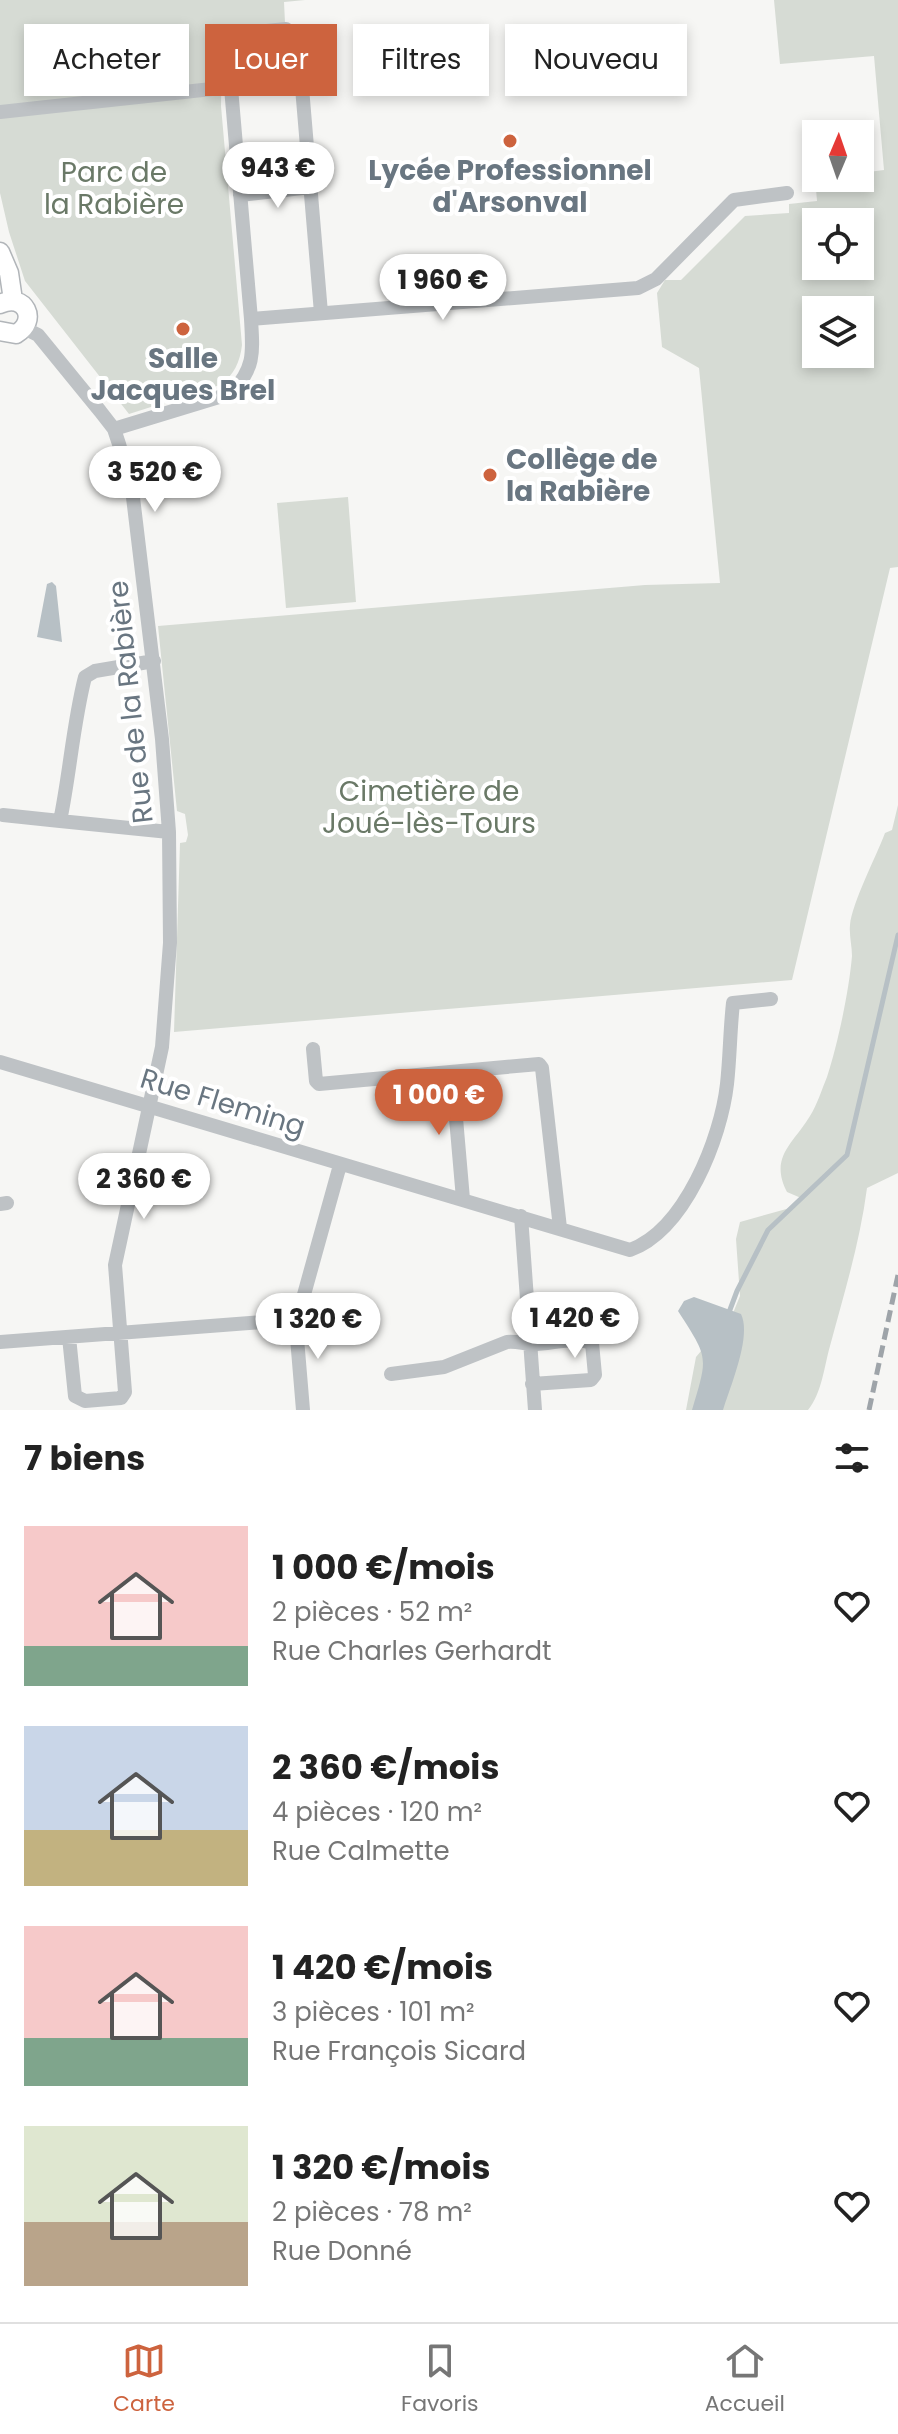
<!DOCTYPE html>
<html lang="fr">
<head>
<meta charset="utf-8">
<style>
  body { margin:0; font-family:Poppins,sans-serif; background:#f6f6f6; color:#222; height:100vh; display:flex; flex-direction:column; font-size:30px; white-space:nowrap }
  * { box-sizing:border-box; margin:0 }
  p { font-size:26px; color:#767676 }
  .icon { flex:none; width:44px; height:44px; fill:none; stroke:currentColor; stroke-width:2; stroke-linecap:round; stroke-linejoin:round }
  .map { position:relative; height:1410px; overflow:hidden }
  .panel { display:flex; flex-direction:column; background:#fff; flex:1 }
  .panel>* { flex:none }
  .top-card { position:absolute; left:24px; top:24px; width:850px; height:72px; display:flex; gap:16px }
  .needle { width:52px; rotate:2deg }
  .tools { position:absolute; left:802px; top:120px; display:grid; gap:16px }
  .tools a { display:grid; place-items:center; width:72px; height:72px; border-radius:0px; background:#fff; box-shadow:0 4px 12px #0003; font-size:40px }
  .price { position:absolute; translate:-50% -68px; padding:0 18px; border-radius:28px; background:#fff; color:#222; font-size:26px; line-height:52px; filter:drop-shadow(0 2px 4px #0008) }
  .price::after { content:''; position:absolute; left:50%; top:48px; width:24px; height:18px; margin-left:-12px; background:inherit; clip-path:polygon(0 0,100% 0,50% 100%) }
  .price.selected { background:#cd633e; color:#fff }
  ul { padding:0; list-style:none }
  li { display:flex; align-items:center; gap:24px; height:200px; padding:0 24px }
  li span { display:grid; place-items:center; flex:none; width:224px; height:160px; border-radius:0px; color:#555 }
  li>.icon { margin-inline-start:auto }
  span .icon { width:96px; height:96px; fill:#fffc; stroke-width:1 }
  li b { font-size:34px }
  h2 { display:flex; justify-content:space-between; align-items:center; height:96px; padding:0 24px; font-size:34px }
  .pill { padding:0 28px; border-radius:0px; background:#fff; box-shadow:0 4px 12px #0003; font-size:28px; line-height:72px }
  .pill.selected { background:#cd633e; color:#fff }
  .dock { display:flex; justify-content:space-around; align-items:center; height:112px; border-top:2px solid #e0e0e0; background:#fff; font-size:22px; color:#767676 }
  .dock a { display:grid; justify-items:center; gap:4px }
  .dock .selected { color:#cd633e }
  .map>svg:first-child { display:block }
</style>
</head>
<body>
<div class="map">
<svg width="898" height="1410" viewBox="0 0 898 1410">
  <rect width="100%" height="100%" fill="#f6f6f4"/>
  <path fill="#d6dbd4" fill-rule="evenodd" d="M0 0H305L284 2 285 23 223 39 222 43 221 106 242 345C240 362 234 375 220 385L129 414 25 281 9 232 0 193Z
    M774 0H898V567L890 568 792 980 174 1032 180 843 186 842 188 835 185 814 177 811 158 626 645 585 720 583 699 368 662 347 657 293 665 280H681L745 216 789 213V204L817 201 815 177 860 178V173L884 170 874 56 780 64ZM816 222H860V266H816ZM816 310H860V354H816Z
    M348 497 356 602 286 608 277 503Z
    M898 805V1173L867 1188C860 1242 844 1294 830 1346 824 1367 822 1393 808 1410H686L696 1357 733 1313 740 1296 736 1239 740 1222 790 1208 801 1198 787 1192C769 1157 793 1144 810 1116 817 1105 822 1089 827 1077 838 1043 849 991 852 956 852 946 849 935 850 925 852 903 876 857 885 833L892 830Z"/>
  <path fill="#b7c0c5" d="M52 582 56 586 62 642 37 637 47 584Z
    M694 1297 741 1314C752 1336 730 1387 723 1410H692C708 1356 709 1359 678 1311L684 1301Z"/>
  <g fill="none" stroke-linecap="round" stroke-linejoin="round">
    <path stroke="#b7c0c5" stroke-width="5" d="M728 1315 737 1291 768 1230 847 1155 898 935"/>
    <g stroke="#b1b5b9" stroke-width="21">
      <path id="secondary" d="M0 252 9 273 13 300
        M0 304C25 292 39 321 16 334L0 331"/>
    </g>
    <path stroke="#bec2c5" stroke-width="14" d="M0 112 230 87
      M240 195 311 187
      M251 319 228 53 230 38 239 34 286 29 298 40 321 313
      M24 328 38 335 100 411 114 429 119 444 132 489 162 739 169 832 170 943 162 1047 115 1265 125 1392 121 1398 85 1401 75 1396 69 1337
      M114 429 232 393C255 367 253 353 251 319L638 288 656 279 734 200 787 193
      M154 661 95 671 85 677C73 724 70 773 60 821L169 832
      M3 815 60 821
      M313 1049 316 1081 319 1084 539 1064 542 1068 560 1228
      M0 1062 630 1250C685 1230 721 1138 727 1084 730 1057 730 1030 733 1003L771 999
      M452 1072 463 1199
      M0 1204 7 1203
      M521 1216 535 1410
      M295 1314 303 1410
      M0 1342 290 1320 300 1309 340 1165
      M391 1374 444 1367 507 1342C517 1341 524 1344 533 1344 553 1344 573 1336 592 1343L595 1375 591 1380 532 1384"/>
    <use href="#secondary" stroke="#fff" stroke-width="18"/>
    <path stroke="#9ea4a9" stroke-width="5" stroke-dasharray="12 6" stroke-linecap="butt" d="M869 1410 898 1275"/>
  </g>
  <g fill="#cd633e" stroke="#fff" stroke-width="3">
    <circle cx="510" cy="141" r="8"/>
    <circle cx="183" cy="329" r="8"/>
    <circle cx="490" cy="475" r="8"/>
  </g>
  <g text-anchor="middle" stroke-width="8" stroke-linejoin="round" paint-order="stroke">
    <g font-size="28" font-weight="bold" fill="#697681" stroke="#fff">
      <text x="510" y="180">Lycée Professionnel<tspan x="510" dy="32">d'Arsonval</tspan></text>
      <text x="183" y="368">Salle<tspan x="183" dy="32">Jacques Brel</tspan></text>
      <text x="506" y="469" text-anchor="start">Collège de<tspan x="506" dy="32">la Rabière</tspan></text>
    </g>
    <g font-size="28" fill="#6a7967" stroke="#fff">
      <text x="114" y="182">Parc de<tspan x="114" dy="32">la Rabière</tspan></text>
      <text x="429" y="801">Cimetière de<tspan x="429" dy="32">Joué-lès-Tours</tspan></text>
    </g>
    <g font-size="28" fill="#697681" stroke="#fff">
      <text transform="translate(130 702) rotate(-96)" y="10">Rue de la Rabière</text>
      <text transform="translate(223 1102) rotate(17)" y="10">Rue Fleming</text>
    </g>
  </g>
</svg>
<div class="tools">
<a><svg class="needle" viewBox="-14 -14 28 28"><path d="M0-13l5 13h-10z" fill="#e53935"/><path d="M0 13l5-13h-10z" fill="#767676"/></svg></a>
<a><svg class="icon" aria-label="locate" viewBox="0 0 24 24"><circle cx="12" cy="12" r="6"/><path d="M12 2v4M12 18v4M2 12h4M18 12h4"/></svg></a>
<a><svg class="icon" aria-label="layers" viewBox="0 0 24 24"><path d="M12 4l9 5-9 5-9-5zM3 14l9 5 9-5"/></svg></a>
</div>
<b class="price" style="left:278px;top:210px">943 €</b>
<b class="price" style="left:443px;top:322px">1 960 €</b>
<b class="price" style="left:155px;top:514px">3 520 €</b>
<b class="price selected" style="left:439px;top:1137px">1 000 €</b>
<b class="price" style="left:144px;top:1221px">2 360 €</b>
<b class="price" style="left:575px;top:1360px">1 420 €</b>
<b class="price" style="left:318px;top:1361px">1 320 €</b>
<div class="top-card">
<a class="pill">Acheter</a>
<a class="pill selected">Louer</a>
<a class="pill">Filtres</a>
<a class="pill">Nouveau</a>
</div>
</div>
<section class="panel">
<h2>7 biens<svg class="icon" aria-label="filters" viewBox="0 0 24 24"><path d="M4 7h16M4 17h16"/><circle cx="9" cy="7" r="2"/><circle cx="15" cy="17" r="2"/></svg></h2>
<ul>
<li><span style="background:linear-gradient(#f6c9c9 75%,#7fa58c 0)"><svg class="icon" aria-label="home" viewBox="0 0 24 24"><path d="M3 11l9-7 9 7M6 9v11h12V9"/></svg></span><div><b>1 000 €/mois</b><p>2 pièces · 52 m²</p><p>Rue Charles Gerhardt</p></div><svg class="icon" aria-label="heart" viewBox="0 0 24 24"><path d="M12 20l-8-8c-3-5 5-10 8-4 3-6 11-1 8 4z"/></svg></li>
<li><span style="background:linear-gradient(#c9d6e8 65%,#c2b280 0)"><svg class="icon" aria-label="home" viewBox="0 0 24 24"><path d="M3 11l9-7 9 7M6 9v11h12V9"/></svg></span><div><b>2 360 €/mois</b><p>4 pièces · 120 m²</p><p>Rue Calmette</p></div><svg class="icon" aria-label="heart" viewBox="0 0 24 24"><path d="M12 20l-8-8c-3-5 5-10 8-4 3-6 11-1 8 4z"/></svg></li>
<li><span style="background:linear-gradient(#f6c9c9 70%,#7fa58c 0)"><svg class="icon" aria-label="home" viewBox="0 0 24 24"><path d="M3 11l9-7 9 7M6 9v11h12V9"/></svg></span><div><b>1 420 €/mois</b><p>3 pièces · 101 m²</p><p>Rue François Sicard</p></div><svg class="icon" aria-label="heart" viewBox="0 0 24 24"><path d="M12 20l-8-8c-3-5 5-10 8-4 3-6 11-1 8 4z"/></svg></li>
<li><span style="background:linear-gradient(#dfe7d0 60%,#b9a48a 0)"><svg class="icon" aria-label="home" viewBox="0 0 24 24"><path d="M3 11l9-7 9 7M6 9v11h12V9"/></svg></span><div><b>1 320 €/mois</b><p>2 pièces · 78 m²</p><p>Rue Donné</p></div><svg class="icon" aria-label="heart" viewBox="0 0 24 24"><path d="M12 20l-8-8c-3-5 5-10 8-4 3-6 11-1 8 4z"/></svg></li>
</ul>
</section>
<nav class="dock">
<a class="selected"><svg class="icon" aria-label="map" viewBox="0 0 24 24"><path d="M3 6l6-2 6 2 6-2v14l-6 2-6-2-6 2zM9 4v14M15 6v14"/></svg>Carte</a>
<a><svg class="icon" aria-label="saved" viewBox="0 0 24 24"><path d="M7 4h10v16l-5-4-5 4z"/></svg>Favoris</a>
<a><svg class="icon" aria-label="home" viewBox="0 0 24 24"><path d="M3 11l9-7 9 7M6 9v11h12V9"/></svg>Accueil</a>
</nav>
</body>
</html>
